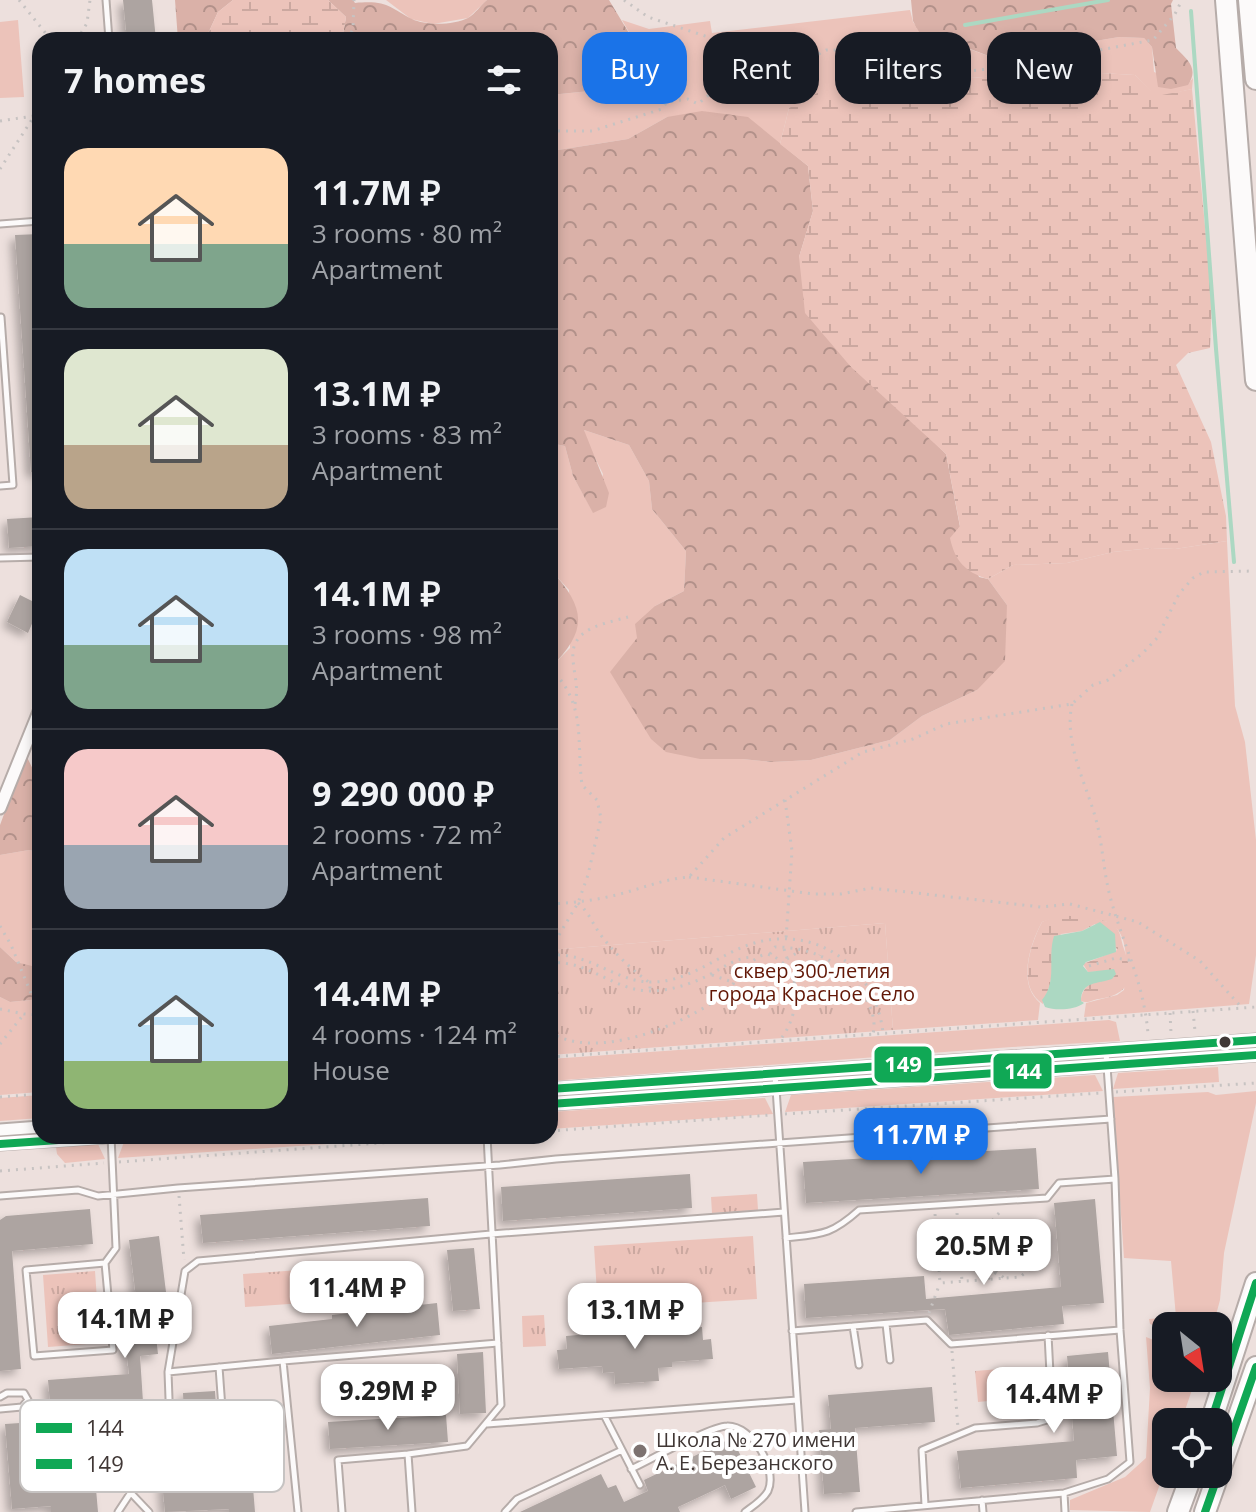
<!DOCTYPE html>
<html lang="en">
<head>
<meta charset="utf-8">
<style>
  body { margin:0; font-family:"Open Sans",sans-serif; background:#242831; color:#f1f3f6; height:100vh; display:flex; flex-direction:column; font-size:30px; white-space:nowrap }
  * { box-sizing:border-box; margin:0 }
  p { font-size:26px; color:#9ea1a6 }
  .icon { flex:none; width:44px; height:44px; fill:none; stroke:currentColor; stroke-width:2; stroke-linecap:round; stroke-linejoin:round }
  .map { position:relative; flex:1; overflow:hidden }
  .drawer { position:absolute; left:32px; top:32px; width:526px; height:1112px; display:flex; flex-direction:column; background:#171b24; border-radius:24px; box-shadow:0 4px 12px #0003 }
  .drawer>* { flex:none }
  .top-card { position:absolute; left:582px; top:32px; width:554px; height:72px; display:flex; gap:16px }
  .needle { width:52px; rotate:150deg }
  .fabs { position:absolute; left:1152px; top:1312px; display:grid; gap:16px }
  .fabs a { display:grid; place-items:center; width:80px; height:80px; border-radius:16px; background:#171b24; box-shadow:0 4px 12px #0003; font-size:40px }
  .price { position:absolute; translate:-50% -68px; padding:0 18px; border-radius:16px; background:#fff; color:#222; font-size:26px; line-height:52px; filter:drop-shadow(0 2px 4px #0008) }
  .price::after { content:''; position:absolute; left:50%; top:48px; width:24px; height:18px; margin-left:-12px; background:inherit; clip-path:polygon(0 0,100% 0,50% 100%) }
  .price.current { background:#1a73e8; color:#fff }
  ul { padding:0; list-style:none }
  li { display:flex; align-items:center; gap:24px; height:200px; padding:0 32px }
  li+li { border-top:2px solid #363941 }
  li span { display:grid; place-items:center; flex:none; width:224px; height:160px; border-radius:24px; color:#555 }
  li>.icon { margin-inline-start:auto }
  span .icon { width:96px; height:96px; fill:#fffc; stroke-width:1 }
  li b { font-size:34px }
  h2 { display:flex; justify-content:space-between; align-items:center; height:96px; padding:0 32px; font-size:34px }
  .pill { padding:0 28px; border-radius:24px; background:#171b24; box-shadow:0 4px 12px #0003; font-size:28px; line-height:72px }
  .pill.current { background:#1a73e8; color:#fff }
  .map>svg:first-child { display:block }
</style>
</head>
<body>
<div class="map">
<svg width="1256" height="1512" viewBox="0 0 1256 1512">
  <defs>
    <pattern id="forest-crowns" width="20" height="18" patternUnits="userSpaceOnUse" patternTransform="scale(2)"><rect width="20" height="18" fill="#dab1a8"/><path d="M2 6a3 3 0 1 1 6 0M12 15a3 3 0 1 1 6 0" fill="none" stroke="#b2918a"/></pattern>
    <pattern id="wetland-marsh" width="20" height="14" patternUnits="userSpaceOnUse" patternTransform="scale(2)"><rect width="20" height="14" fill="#ecc3ba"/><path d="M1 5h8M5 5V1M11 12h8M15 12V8" fill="none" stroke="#cba8a0"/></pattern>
    <pattern id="park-tufts" width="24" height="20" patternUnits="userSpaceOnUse" patternTransform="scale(2)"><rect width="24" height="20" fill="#ecc3ba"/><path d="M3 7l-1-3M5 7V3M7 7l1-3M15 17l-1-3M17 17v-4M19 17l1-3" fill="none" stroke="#cba8a0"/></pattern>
    <filter id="shadow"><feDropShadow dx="-5" dy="5" stdDeviation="4" flood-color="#0004"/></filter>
  </defs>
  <rect width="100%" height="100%" fill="#ede0dd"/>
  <path fill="#ecc3ba" d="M386 0H487L468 18 433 24 411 19Z
    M910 10 913 22 934 46 946 50 964 47 1002 61H1022L1066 46 1119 37 1144 38 1152 47 1154 72 1187 85 1193 78 1192 89 1157 97 1135 75 1066 71 917 82 891 77 789 108 780 144 767 134 667 117 628 139 558 150 550 155V95L600 90 638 48 622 20 649 29 710 21 712 33Z
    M18 20 24 97 0 98V22Z
    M584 430 629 445 649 481 652 509 686 551 684 591 655 606 742 759 773 762 811 760 890 740 922 716 977 690 1007 605 988 579 1013 565 1067 563 1113 552 1152 548 1175 549 1227 541 1235 706 1245 742 1256 840V955L1249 1004 1084 1017 1086 1003 1117 995 1124 990C1127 972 1130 934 1111 924 1101 918 1090 920 1079 919 1063 917 1057 916 1042 922 1030 944 1017 984 1040 1003L1038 1020 893 1030 885 923 550 950V668L570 648 569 590 550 569V443L565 446 573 476 593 512 603 474 586 440Z
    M29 850 40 852V968L37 969 16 962 0 947V855Z
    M0 997 10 1002 40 999V1092L0 1095Z
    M1109 1020 1116 1022 1120 1041 1012 1047 550 1081V1059Z
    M1218 1067 1219 1082 1113 1089 1118 1073Z
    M1095 1075 1103 1091 785 1112 791 1095Z
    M1256 1091V1103L1224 1253 1220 1300 1213 1326H1166V1330L1150 1324 1149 1319 1176 1317 1171 1261 1124 1258 1113 1097 1208 1092 1216 1095Z
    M40 1095V1118L0 1121V1098Z
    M765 1098 773 1114 550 1129V1112Z
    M207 1136H446L118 1158 124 1142Z
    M98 1144 105 1159 65 1163 57 1154 56 1147Z
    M1146 1337 1166 1345V1378H1196L1181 1422H1166V1467L1150 1512 1070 1510V1500L1125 1477 1146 1458 1150 1388Z"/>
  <path fill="url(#forest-crowns)" d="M175 0H233L218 12 205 40H178Z
    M328 0H353L355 3C389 0 389 8 412 19 426 26 454 25 468 18 475 14 481 5 487 0H609L638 48 627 75 600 90 550 95V40H342L346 17Z
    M911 0H1173L1171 4 1176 48C1188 60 1199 69 1188 85L1171 89 1158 87 1152 47 1144 38 1119 37 1066 46 1023 61H1002L965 47 946 50 934 46 923 39 913 21Z
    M702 111 748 117 808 166 813 211 799 257 901 410 946 454 960 527 979 577 988 579 1007 605 1005 661 977 690 922 716 890 740 811 760 773 762 742 759H700L666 752 651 739 610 672 637 638 635 624 655 606 684 591 686 551 652 509 649 481 629 445 584 430 609 493 606 507 593 513 573 476 565 446 550 443V155L558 150 628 139 667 117Z
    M550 569C586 608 589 630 550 668Z
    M26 755 40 784V852L29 850 0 855V825Z
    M0 947 16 962 40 968V999L10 1002 0 997Z"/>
  <path fill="url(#wetland-marsh)" d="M233 0H328L346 17 342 40H205L218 12Z
    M863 69 917 82 1066 71 1135 75 1157 96 1192 89 1212 300 1210 348 1188 353 1176 365 1211 442 1226 516 1227 541 1175 549 1152 548 1113 552 1067 563 1013 565 988 579C965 572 955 561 950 538L960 526 946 454 851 367 805 313 799 257 813 211 808 166 780 144 789 108Z
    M1058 915C1070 916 1106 918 1114 925 1121 931 1121 941 1124 949 1134 977 1132 994 1099 999 1091 1000 1089 1004 1081 1001 1081 985 1098 979 1110 971L1088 972 1083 964 1116 951 1117 949 1095 924 1082 931 1061 934C1047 953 1055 958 1051 979 1050 988 1045 996 1043 1004 1016 987 1030 945 1042 922Z"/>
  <path fill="url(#park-tufts)" d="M885 923 893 1030 550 1055V950Z
    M757 1194 758 1210 712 1213 711 1197Z
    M753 1236 757 1299 598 1309 594 1246Z
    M314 1269 317 1302 245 1307 243 1274Z
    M95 1271 100 1343 48 1347 43 1275Z
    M544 1315 546 1346 523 1347 522 1316Z
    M1025 1367 1028 1397 978 1402 975 1371Z"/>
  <path fill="#acd8c2" d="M1100 922 1115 934 1116 952 1086 962 1083 966 1088 972 1114 969 1116 974 1112 979C1098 984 1081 981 1081 1001L1084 1003C1075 1010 1056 1011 1045 1007L1042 1000C1058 981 1047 958 1054 936L1082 931Z"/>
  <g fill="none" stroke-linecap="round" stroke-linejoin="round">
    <path stroke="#acd8c2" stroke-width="4" d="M1191 11 1216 349 1234 562
      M965 25 1108 0"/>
  </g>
  <path fill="#ada4a1" filter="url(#shadow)" d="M123 0H152L156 40H127Z
    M40 234V472H31L15 235Z
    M40 517V546L9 548 7 519Z
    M20 595 40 605 28 633 7 622Z
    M1036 1148 1039 1189 806 1203 803 1162Z
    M690 1174 692 1208 503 1221 501 1187Z
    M428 1198 430 1226 203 1243 200 1215Z
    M1095 1199 1104 1303 1062 1306 1064 1324 949 1335 945 1309 806 1318 804 1284 924 1276 926 1299 1061 1287 1054 1203Z
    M90 1209 93 1244 12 1251 21 1369 0 1371V1220L6 1216Z
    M159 1236 166 1292 151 1294 158 1354 140 1356 143 1402 155 1401 159 1453 127 1456 124 1410 51 1415 48 1380 129 1374 120 1300 136 1298 129 1240Z
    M474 1248 480 1309 453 1311 447 1250Z
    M437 1303 440 1335 272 1354 269 1326 332 1319V1315Z
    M667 1324V1330L702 1327 703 1340 711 1339 713 1359 672 1362V1367L658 1368 659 1381 615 1384 614 1372 603 1373 602 1366 559 1369 557 1350 567 1349 566 1336 600 1333 599 1328Z
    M483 1352 486 1413 460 1414 457 1354Z
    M1108 1352 1117 1456 1076 1460 1077 1478 961 1488 957 1451 1074 1441 1067 1356Z
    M932 1387 935 1422 855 1428 860 1492 824 1494 819 1430 831 1429 828 1395Z
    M215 1391 219 1445 195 1446 193 1416 184 1417 183 1393Z
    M446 1415 448 1442 330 1449 328 1422Z
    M35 1422 40 1493 96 1489 98 1512H51V1506L12 1509 5 1424Z
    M732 1438 756 1487 731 1499 725 1485 678 1507 680 1512H520L601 1474 608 1488 616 1485 624 1502 648 1491 644 1480Z
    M252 1475 255 1512H229V1509L165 1512 162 1482Z"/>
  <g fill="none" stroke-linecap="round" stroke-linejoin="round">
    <g stroke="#b6aca9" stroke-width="9">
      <path id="lane" d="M106 0 109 40
        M0 224 40 221
        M0 486 13 485 1 317
        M0 558 40 557
        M37 624 40 625
        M775 1074 805 1512
        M0 1196 78 1190 98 1196 178 1188 500 1165 556 1159 1111 1119
        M786 1238C822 1234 831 1235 859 1210L1047 1198 1059 1183 1115 1179
        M105 1263 26 1270 34 1356 113 1350 105 1263 116 1248 111 1136
        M886 1324 890 1360
        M853 1326 859 1365
        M792 1331 927 1320 951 1344 1120 1330
        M168 1372 185 1271 198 1261 491 1234 784 1212
        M0 1397 7 1393H24L28 1400 22 1407 0 1409
        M604 1415 640 1485
        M487 1424 797 1400
        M171 1452 168 1372 283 1361
        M631 1469C650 1460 711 1426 727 1426 752 1425 778 1469 768 1491 763 1500 753 1506 745 1512
        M111 1472 63 1473 60 1429 105 1427 111 1472 149 1512
        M1064 1493 1065 1512
        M982 1500 983 1512
        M925 1505 922 1450 975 1428 1037 1423 1047 1420 1052 1412 1048 1335
        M118 1512 147 1468 171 1452 225 1450 219 1367
        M298 1512 283 1361 498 1343
        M342 1512 338 1460 408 1454
        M412 1512 408 1454 467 1446 501 1405 487 1136
        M505 1512 517 1499 622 1450
        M856 1512 1064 1493 1108 1479 1130 1462 1120 1330 1115 1179 1106 1052"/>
    </g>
    <g stroke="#b6aca9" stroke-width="15">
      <path id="street" d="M0 808 40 709
        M550 1089 1256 1040
        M550 1104 1256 1055
        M0 1130 40 1127
        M0 1144 117 1136"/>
    </g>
    <g stroke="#b6aca9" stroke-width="24">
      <path id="highway" d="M1226 0 1256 380
        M1249 0 1256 79
        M1211 1422 1256 1283
        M1178 1512 1192 1474
        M1205 1512 1256 1367"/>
    </g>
    <path stroke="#c7c3c2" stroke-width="3" stroke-dasharray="2 6" stroke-linecap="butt" d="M19 0 51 40
      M624 0 648 17 708 37 744 60 769 70 782 71 795 67 826 50H846L875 55 920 72 947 73 1009 67 1153 40 1175 14 1182 0
      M77 40 87 23 90 0
      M348 40 353 29 354 0
      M0 121 40 115
      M550 131H592L662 109 667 102 688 99 698 104 716 89 742 93 759 67
      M0 169 40 107
      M550 668C587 704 576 739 582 785L597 800 601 818 588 875 578 903 550 950
      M575 704C579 686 574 676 573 659 570 628 604 624 628 617
      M1072 704C1064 742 1084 779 1095 816 1103 843 1103 872 1111 900 1124 947 1144 983 1148 1034
      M785 800 792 851 786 939
      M689 877 813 894H841L871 888 1041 907 1070 904 1138 922 1200 961 1242 1008
      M578 903C589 912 592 923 600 934 614 953 631 969 650 983V990
      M550 904C574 903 597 900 620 894 643 888 664 879 689 877L724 838 863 752 913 739 946 724 1072 704 1093 685 1108 680 1143 653 1157 638 1179 594 1193 578 1204 572 1254 571
      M0 926 11 945 40 1015
      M784 949 789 964
      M770 954 775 947C813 947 846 963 865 997 872 1009 876 1021 873 1034
      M550 955C591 952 617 984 655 982 692 980 718 955 751 944 817 923 876 968 883 1033
      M787 959 800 951
      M550 963C587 959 614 991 650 991 670 991 691 984 709 975 724 967 737 957 754 957
      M797 963 799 979
      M784 965 816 961
      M1089 966 1116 958 1134 961
      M712 975 735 983
      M793 982 806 978 820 955
      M0 1009 24 1014 40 1015
      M1193 1011 1195 1031
      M1170 1013 1171 1033
      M550 1032C595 1062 684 1025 723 995 737 983 748 957 767 954 806 966 800 1015 780 1040
      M0 1044 24 1014
      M550 1057 1256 1007
      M1116 1092 1256 1083
      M0 1097 40 1094
      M785 1114 1101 1093
      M550 1131 770 1115
      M119 1162 476 1136
      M0 1171 104 1163
      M179 1196 184 1260
      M957 1213 962 1281
      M935 1214 940 1283 1020 1277 1031 1268
      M959 1240 1004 1278
      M960 1256 1000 1212
      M988 1279 1013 1258 1023 1253
      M929 1313 940 1283
      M952 1351 958 1428"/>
    <use href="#lane" stroke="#fcfafa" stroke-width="5"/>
    <use href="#street" stroke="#fcfafa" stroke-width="11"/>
    <use href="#highway" stroke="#fcfafa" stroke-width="20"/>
    <g stroke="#fff" stroke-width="14">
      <path id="bus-1" d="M550 1104 1256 1055
        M0 1144 117 1136
        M1211 1422 1256 1283"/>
    </g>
    <g stroke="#fff" stroke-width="14">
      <path id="bus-2" d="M550 1089 1256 1040
        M1205 1512 1256 1367"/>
    </g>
    <use href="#bus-1" stroke="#10a855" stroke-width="8"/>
    <use href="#bus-2" stroke="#10a855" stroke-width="8"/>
  </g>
  <circle fill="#403735" stroke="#fff" stroke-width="3" cx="1225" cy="1042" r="7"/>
  <circle fill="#7d7270" stroke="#fff" stroke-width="3" cx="640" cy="1451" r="8"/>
  <g text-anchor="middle" stroke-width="8" stroke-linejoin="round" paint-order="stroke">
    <g font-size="20" fill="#621706" stroke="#fff">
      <text x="812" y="978">сквер 300-летия<tspan x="812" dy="23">города Красное Село</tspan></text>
    </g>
    <g font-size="20" fill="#403735" stroke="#fff" text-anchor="start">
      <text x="656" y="1447">Школа № 270 имени<tspan x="656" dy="23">А. Е. Березанского</tspan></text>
    </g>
  </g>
  <rect x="20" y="1400" width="264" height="92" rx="12" fill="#fff" stroke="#c6c3c2" stroke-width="2"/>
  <rect x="36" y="1423" width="36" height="10" fill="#10a855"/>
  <rect x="36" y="1459" width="36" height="10" fill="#10a855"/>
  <g font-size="22" fill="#403735">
    <text x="86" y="1436">144</text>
    <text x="86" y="1472">149</text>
  </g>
  <g stroke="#fff" stroke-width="3">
    <rect x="873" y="1045" width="60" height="39" rx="8" fill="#10a855"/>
    <rect x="992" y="1052" width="61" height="38" rx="8" fill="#10a855"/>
  </g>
  <g font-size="22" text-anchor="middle" font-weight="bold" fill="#fff">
    <text x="903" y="1072">149</text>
    <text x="1023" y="1079">144</text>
  </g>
</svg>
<div class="fabs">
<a><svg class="needle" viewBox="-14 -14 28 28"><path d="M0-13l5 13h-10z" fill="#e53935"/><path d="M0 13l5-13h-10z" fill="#9ea1a6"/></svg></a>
<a><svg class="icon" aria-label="locate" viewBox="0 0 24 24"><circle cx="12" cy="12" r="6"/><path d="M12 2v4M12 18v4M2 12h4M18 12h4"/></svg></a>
</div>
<b class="price current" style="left:921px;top:1176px">11.7M ₽</b>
<b class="price" style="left:984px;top:1287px">20.5M ₽</b>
<b class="price" style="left:357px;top:1329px">11.4M ₽</b>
<b class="price" style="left:635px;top:1351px">13.1M ₽</b>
<b class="price" style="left:125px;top:1360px">14.1M ₽</b>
<b class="price" style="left:388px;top:1432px">9.29M ₽</b>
<b class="price" style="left:1054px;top:1435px">14.4M ₽</b>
<div class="top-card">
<a class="pill current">Buy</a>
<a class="pill">Rent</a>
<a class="pill">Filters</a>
<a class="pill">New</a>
</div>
<section class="drawer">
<h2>7 homes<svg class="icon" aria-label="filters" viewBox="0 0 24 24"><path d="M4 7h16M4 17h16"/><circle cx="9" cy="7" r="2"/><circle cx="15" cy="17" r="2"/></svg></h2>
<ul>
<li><span style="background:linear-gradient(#ffd9b3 60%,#7fa58c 0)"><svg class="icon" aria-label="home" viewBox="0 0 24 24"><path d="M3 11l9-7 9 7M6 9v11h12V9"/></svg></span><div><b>11.7M ₽</b><p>3 rooms · 80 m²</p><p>Apartment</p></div></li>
<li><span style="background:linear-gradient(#dfe7d0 60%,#b9a48a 0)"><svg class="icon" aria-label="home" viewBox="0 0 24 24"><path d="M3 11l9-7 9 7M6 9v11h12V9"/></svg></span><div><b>13.1M ₽</b><p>3 rooms · 83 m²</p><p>Apartment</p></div></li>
<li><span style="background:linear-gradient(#bfe0f5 60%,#7fa58c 0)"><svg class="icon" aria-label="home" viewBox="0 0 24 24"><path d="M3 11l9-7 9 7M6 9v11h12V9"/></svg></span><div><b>14.1M ₽</b><p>3 rooms · 98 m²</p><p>Apartment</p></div></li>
<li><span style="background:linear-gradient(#f6c9c9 60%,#9aa5b1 0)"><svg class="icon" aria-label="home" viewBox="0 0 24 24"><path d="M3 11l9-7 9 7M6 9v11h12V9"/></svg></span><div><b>9 290 000 ₽</b><p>2 rooms · 72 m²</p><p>Apartment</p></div></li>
<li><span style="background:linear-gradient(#bfe0f5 70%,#8fb573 0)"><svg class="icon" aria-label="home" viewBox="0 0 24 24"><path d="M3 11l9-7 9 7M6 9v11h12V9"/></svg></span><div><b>14.4M ₽</b><p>4 rooms · 124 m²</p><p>House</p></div></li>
</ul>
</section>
</div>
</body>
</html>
